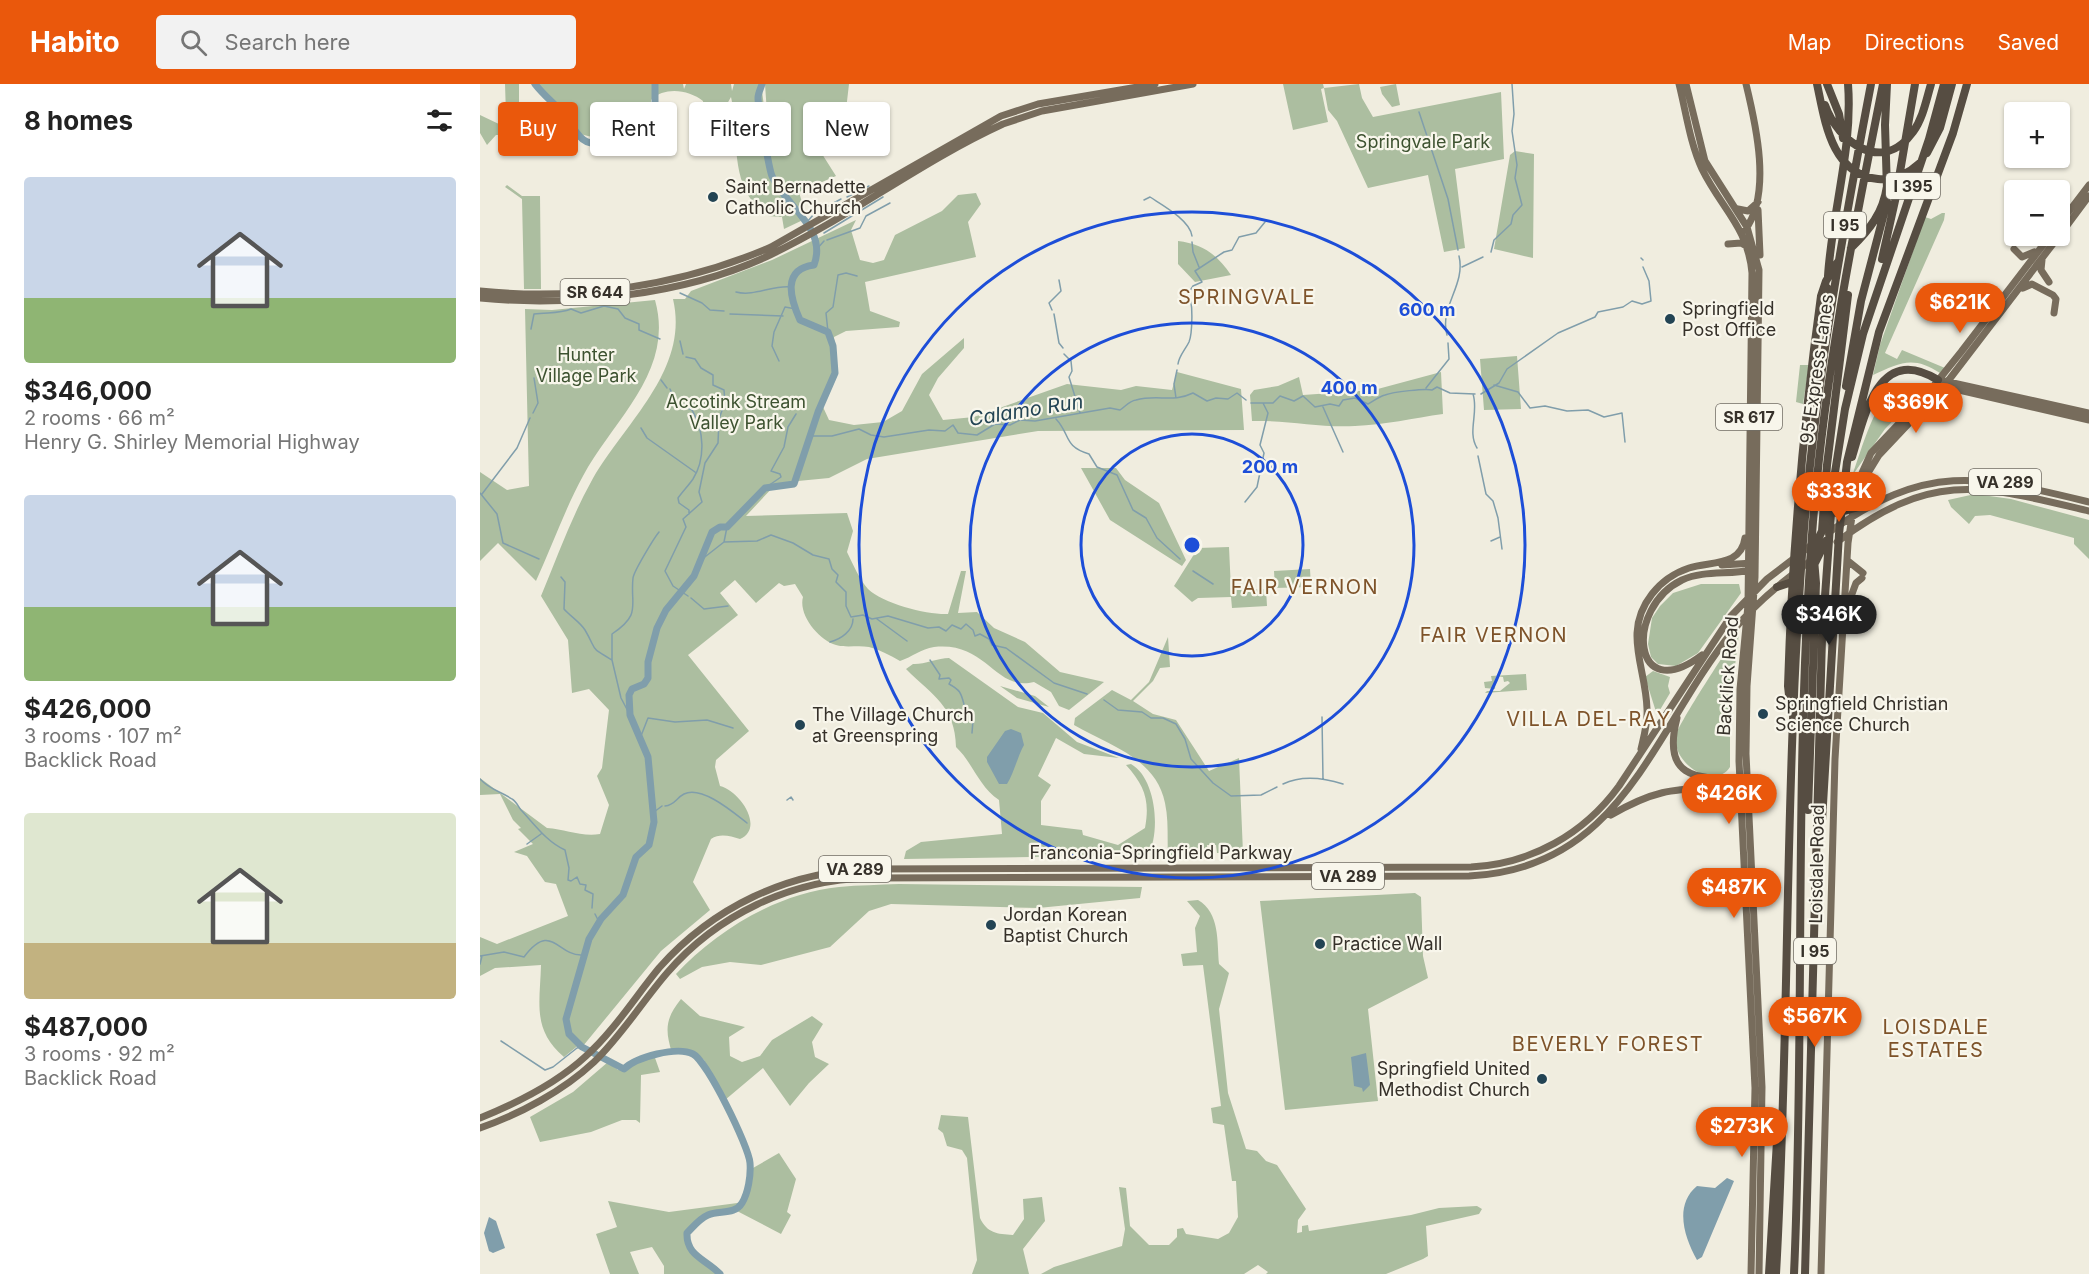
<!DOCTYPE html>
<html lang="en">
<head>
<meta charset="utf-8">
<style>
  body { margin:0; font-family:Inter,sans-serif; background:#f2f2f2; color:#222; height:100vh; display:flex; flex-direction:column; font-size:22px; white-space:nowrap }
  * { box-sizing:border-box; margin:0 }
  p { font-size:20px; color:#767676 }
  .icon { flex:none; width:33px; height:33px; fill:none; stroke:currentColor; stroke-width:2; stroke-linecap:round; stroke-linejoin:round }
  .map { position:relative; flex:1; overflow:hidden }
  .details { display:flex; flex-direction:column; background:#fff; width:480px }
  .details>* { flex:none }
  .top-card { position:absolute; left:18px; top:18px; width:570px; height:54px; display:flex; gap:12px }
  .tools { position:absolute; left:1524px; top:18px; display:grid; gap:12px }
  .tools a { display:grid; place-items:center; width:66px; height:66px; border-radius:6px; background:#fff; box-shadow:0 2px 4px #0004; font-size:30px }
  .price { position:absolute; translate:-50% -51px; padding:0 14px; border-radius:21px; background:#ea580c; color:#fff; font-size:20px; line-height:39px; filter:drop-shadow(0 2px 3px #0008) }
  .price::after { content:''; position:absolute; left:50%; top:36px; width:18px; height:14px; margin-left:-9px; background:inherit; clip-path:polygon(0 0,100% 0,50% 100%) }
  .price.active { background:#222; color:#fff }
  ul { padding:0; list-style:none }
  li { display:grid; align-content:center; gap:12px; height:318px; padding:0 24px }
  li span { display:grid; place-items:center; height:186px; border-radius:6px; color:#555 }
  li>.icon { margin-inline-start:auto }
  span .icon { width:108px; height:108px; fill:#fffc; stroke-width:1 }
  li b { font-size:26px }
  h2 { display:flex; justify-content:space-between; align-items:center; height:72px; padding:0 24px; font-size:26px }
  .chip { padding:0 21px; border-radius:6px; background:#fff; box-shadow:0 2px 4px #0004; font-size:21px; line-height:54px }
  .chip.active { background:#ea580c; color:#fff }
  header { display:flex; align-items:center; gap:36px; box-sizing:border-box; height:84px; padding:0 30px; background:#ea580c; color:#fff }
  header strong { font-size:28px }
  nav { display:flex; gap:33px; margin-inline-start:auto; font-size:21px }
  .search { width:420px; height:54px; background:#f2f2f2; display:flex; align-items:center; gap:15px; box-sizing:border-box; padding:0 21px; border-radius:6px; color:#767676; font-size:22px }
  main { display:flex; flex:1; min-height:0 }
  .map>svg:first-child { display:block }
</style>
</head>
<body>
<header>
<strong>Habito</strong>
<div class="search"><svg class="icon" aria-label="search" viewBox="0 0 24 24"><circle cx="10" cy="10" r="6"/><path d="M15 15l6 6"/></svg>Search here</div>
<nav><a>Map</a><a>Directions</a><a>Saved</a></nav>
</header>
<main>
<section class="details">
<h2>8 homes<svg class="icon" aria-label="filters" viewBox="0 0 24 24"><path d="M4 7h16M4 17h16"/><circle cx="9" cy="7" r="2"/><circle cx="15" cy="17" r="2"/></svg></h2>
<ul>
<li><span style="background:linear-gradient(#c9d6e8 65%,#8fb573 0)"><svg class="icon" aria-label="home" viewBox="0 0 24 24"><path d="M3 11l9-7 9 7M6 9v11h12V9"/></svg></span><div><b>$346,000</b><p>2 rooms · 66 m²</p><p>Henry G. Shirley Memorial Highway</p></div></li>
<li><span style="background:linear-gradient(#c9d6e8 60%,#8fb573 0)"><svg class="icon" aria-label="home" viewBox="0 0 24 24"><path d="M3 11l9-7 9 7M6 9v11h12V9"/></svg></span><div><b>$426,000</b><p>3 rooms · 107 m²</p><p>Backlick Road</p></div></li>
<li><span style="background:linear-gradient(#dfe7d0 70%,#c2b280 0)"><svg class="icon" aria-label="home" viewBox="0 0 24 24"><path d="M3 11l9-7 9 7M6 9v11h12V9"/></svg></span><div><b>$487,000</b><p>3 rooms · 92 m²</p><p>Backlick Road</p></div></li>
</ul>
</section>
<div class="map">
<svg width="1609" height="1190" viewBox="0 0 1609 1190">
  <rect width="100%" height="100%" fill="#f0eddf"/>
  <path fill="#acbea0" d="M25 0H39V51H16L7 61 0 49V31L21 41 26 31Z
    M51 0H203L204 5 206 0H251L252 7 254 0H281L289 59 285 0H369L366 26 330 51 356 92 319 108 325 129 314 119 325 135 304 145 302 133 288 132 278 115 273 118C250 89 259 47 251 13L235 41H225L223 17C209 6 185 2 171 16L172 42 160 54 120 55 100 50Z
    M803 0H843L844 4 879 0 882 14 893 33 1021 8 1024 75 975 85 985 164 964 168 948 91 888 104 857 37 848 26 844 4 841 5 848 38 813 46Z
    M916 0 920 21 912 23 902 10 900 3Z
    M1035 67 1054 70 1053 174 1014 165 1030 71Z
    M27 101 42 112H60L61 205H44L42 115 25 103Z
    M496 109 501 120 488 138 496 173 385 198 390 227 420 238 419 243 366 247 354 253 357 292 343 323 349 336 374 341 403 338 422 327 442 290 484 254V264L458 294 449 311 463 336 494 333 587 300 641 306 656 302 692 306 697 288 761 305 764 346 558 347 387 375 349 394 318 397 294 402 266 432 367 429 373 447 367 468C373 480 379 495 388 505 404 520 448 531 468 530L481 487H486L478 529 497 528 514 544 545 558 580 588 624 598 589 626 579 622 571 608 554 598C515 608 507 557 454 563 441 565 432 573 420 577 410 571 400 566 389 563 378 561 366 564 356 561 339 556 318 531 323 513L315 500 304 502 299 499 276 519 255 496 240 509 258 531 208 571 269 647 236 676 235 683 240 702C260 707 285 744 260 755 250 752 240 749 231 755L213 798 230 826 181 867 103 962 100 960 84 973C52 946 60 919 61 881L15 884 0 892V853L17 860 88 832 76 800 65 798 47 772 34 768 53 760 38 745 41 744 33 736 20 710 0 711V694L67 744C85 745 101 753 120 750L129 721 117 692 122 684 129 626 109 605 92 609 88 556 61 512C77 474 91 434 111 398 143 340 210 287 193 215H205L211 207 292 176 376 136 371 146 380 176 393 179 404 176 415 151 462 127 478 111Z
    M1462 129H1465L1464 136 1405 269 1417 275 1422 266 1465 284 1460 289C1433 271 1419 279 1393 291L1400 261 1445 133 1451 135Z
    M698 157C722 160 737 170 751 191L715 198 698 180Z
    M175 216C195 287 134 335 103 392 85 425 72 462 56 497L18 459 0 477V388L27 406 49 402 45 225 72 226Z
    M1037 272 1041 325 1004 326 1000 275Z
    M1320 281H1329L1323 320 1316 318Z
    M961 288 963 330C934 334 904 341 875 342 840 344 807 336 772 337L770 311 774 306 798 302 819 293 823 311 894 306Z
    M1421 299H1435L1441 308 1405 345 1372 392C1382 365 1395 312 1421 299Z
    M601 384H636L645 396 679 419 706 476 702 482 630 436Z
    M1495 410 1531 415 1609 436V475L1594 460V454L1510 431 1495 432 1489 440 1471 423 1468 416Z
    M749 463 751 506 786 505 787 522 752 524 751 513 718 514 712 518 694 502 718 464Z
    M830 485 831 503 795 504 794 487Z
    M1221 500H1259L1261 509 1218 569 1196 582 1178 580 1171 573 1168 560 1172 534 1180 522 1193 509Z
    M1259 549 1250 623V683C1235 707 1191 680 1196 651 1199 639 1249 562 1259 549Z
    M688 553 690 583 680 584 673 597 653 617 673 630 696 636 729 687 759 674 763 769H737L736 761H727L728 775H688C687 757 689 737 685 719 676 674 630 662 594 641L595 634 632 606 651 616 669 598Z
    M469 574 538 623 563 629 597 658 639 674 604 670 576 654 558 692 571 701 561 717V741L602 746 603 751 638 761 665 744C670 717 665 702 646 681L651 680C676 694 681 748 668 771L424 775 426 767 441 758 522 750 519 716C499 703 493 679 476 663 475 622 453 612 426 585L433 580C442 581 458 574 469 574Z
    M1173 587 1190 593 1188 602 1190 609 1177 631 1165 593Z
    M1046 590 1047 606 1005 609 1007 607H1020L1030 599 1028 597 1024 598 1023 593 1016 592 1015 605 1005 604 1004 598 1012 597 1011 592Z
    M520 602 555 612 569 623 537 614Z
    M419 800 662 803 660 814 558 824 411 820 389 827 350 863 281 881 250 878 222 883 200 895 196 890C237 846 298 809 359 803 379 801 399 801 419 800Z
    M935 809 941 813 943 872 948 894 888 925 898 1017 805 1026 780 817Z
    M718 816C740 829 737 857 739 880L749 889 739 925 748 1009 766 1065 777 1067 786 1077 797 1081 826 1125 818 1136 817 1149 822 1148V1142L828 1141 829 1147 931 1131 959 1124 997 1122 1002 1125 999 1130 946 1142 948 1172 943 1175 906 1190H786L788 1188 778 1181 764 1190H561L574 1183 642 1162 645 1145 639 1103 646 1104 650 1142 669 1161H689L697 1153V1145L703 1144 706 1150 738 1155 749 1149 758 1133 756 1097H752L744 1041 733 1039 731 1024 741 1022 723 881 703 882 701 870 717 868 715 844 720 832 707 817Z
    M201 915 220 932 265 943 249 953 250 972 262 978 280 972 292 956 332 932 343 940 332 958 335 973 349 980 329 999 310 1022 283 984 245 1016 224 976 213 967 192 969C185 946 185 935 201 915Z
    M174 971 180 988 161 991 160 1039 156 1036H142L111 1048 60 1058 50 1033 93 1008 128 978 138 986 153 975Z
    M461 1031 488 1033 500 1134C507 1149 517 1150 533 1151L544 1135 543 1115 562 1113 565 1137 543 1165 549 1190H492L497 1176 487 1074 482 1066 467 1062 463 1049 458 1045Z
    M299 1069 316 1095 307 1128 311 1131 301 1150 257 1127 225 1132 208 1152 210 1165 237 1183 243 1190H184V1182L172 1163 150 1168 159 1190H130L116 1150 137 1143 128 1117 189 1128 265 1118 273 1084Z"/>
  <path fill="#809eab" d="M531 645 541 649 544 661C537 674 534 689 527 700H519L507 678V673L525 647Z
    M886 969 890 1001 883 1008 882 1004 874 1002 871 973Z
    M1247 1094 1254 1097 1222 1173 1217 1176C1204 1153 1194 1121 1217 1102L1235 1104Z
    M9 1133 16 1137 25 1164 13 1169 9 1167 4 1149Z"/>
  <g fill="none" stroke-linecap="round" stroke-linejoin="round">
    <path stroke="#809eab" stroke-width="1.5" d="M939 28 968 115 978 166
      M367 113 389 102
      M664 116 670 113C682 121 710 136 712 152
      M339 127 361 115
      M327 138 334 130
      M344 149 403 113
      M347 156 380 144 386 132 410 119
      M712 158 713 168 719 183
      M336 166 344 157
      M1011 168 1014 156 1031 140 1033 131 1042 121 1035 94 1037 81 1032 47 1034 30 1032 0
      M1161 174 1163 176
      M982 183 1003 173
      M256 208C275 213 294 200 312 203
      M200 209 222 219 230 226 244 227
      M572 226 569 219 581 207 579 196
      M250 230 303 232
      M574 230 579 259 583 264
      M51 245 54 230C68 228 79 230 91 225L101 229 124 222 138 225 145 234 159 240V246L180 255
      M348 248 346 229 353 223 358 191 366 189 377 192
      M967 251C959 223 986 201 979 172
      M200 257 203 270
      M584 270 591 277 592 287 589 293 600 329
      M206 273 215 275 221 284 233 291V301L244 306 245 318 239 335 238 359 225 379 219 408 222 418 203 435 206 443 185 487 193 502 208 512
      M299 277 292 262 294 248 305 223 316 225
      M698 280C699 272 705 266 709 258 712 251 714 217 708 210L713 202 722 198 715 187 744 168 752 166 759 153 776 149 785 138
      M181 296 187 304
      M1014 301 1038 308 1050 324 1065 322 1087 327 1108 326 1124 333 1142 329 1145 358
      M946 304 969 275 968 259
      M190 305 196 318 212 326C224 346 226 374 213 395 209 401 203 407 198 414L199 419 209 426V430
      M993 310C999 328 987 348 997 364
      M1001 310 1019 299 1027 285 1078 249 1115 233 1118 228 1143 223 1152 217 1162 220 1171 217 1169 197 1163 183
      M696 314 694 300 697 286
      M771 319H793L800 312 814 317 823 312 835 323 850 320 859 322 863 316 875 314 888 320C894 317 898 313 905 311 913 308 946 304 952 306L957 303 970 309 995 310
      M843 323 863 368
      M53 329 58 319 54 294
      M576 335C591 351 583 362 609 370L617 383 637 391 653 426 666 434 677 454 700 475
      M161 344 167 354 215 388
      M330 352H352L379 345 391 351 404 353 449 346 465 347 473 341 478 349 497 351 515 340 530 341 540 336 555 337 630 324 640 326C646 322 649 317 656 316 677 310 693 319 713 309L727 317 736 314 748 315 757 309 766 316
      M998 372 1006 410 1013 417 1018 434 1022 465
      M285 404 301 393 300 390 291 387 304 363 308 343 316 330
      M0 409 17 430 23 459 59 475
      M2 410 37 364 50 334
      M765 418 777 403 784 369 780 361 788 329 783 319
      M1011 457 1020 453
      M244 458 277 457 291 451 313 459 333 471 349 475 352 485 358 491 356 498 366 508V522L371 533 383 531 392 535 408 532 448 544 459 543 466 547 472 541 481 545 486 540 493 546 495 552 500 550 509 555 512 561 526 564 574 599 607 610
      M221 476 244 458 247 443
      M713 487 733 500
      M81 493 85 498 84 525C90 532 100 538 105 546 118 568 108 562 132 576L141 614 150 631
      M211 514 224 525 248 522
      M397 535 427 557
      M350 558C361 555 373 547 373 535
      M132 576V550C162 530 150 522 153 494 154 487 174 454 179 448
      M450 576 460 591 459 595 469 594 471 596 469 600C482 607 481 610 485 624 486 628 491 631 493 636L492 649
      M624 616 638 626 662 628 671 634H683L696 640 705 655 711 675 733 699 751 712 781 711 797 703
      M842 633 843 695
      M159 657 168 634 195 638 227 636 253 644
      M0 695C10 706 20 707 32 715 36 717 38 722 41 726 55 741 67 758 85 766L89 784 88 796 91 797 97 793 100 800 106 801 105 806 113 810 112 824
      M803 700C822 691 844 694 863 700
      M307 716 311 713 313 716
      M185 722C195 721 196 714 204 710 222 701 254 729 267 739
      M174 728 182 722
      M47 760 61 750
      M115 830 119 838
      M0 872 24 868 44 873C71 837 77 871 101 871L104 876
      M0 880 2 872
      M21 957 65 986 73 983 97 964 102 963"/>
    <path stroke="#809eab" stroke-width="7" d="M55 0C62 9 70 16 78 24 101 48 96 68 136 56 154 51 163 48 175 33V0
      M240 1190C226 1175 206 1172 207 1149 214 1142 219 1135 228 1131 239 1126 255 1131 262 1119 268 1109 271 1092 270 1079 269 1063 227 977 213 970 197 962 156 973 144 985L102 963 89 950 86 935 109 855 121 835 143 811 156 773 169 761 174 738 168 673 150 631 149 611 152 605 164 600 168 594V578L177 544 186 526 214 492 232 448 240 443H247L285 404 314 400 338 328 355 289 353 262 348 248 320 236C310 214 302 185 334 181 348 144 305 122 292 92 289 85 278 21 278 14 278 9 281 4 282 0"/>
    <path stroke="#776c5c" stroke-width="7" d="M1199 0C1206 28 1210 59 1222 85 1241 124 1268 143 1272 189L1268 521 1260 605 1259 677 1275 1004 1271 1190
      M1206 0 1225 77 1267 143 1279 186 1275 493 1267 602 1266 670 1282 1003 1279 1190
      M1258 125 1268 127 1278 118
      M1278 126 1280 171
      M1580 139 1609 101
      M1265 146C1292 110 1276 41 1266 0
      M1580 151 1609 112
      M1248 160 1261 159 1268 163
      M1534 165 1542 173 1554 168
      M1562 176 1561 186 1569 198
      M1543 204 1552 200 1573 211 1576 215 1574 229
      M0 207C97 217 201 202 291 163L521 32 558 20 675 0
      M0 214C91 223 206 211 290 171 370 133 442 77 523 40L562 27 713 0
      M1464 297 1609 329
      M1461 298 1479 306 1609 336
      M1377 407 1399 371 1465 301 1579 152
      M1348 449C1447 378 1498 391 1609 418
      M1357 458C1453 386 1500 401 1609 427
      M1368 477 1383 489
      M1242 481 1273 479
      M1366 526 1376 499 1382 494
      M1222 571C1152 624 1144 524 1202 496 1224 486 1248 491 1271 486
      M1197 634C1182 692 1213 696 1261 694
      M1161 665C1164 652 1168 638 1167 625 1166 583 1142 548 1172 510 1182 497 1194 489 1209 484 1230 477 1261 483 1265 454
      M1131 731C1186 699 1203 707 1261 702
      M0 1034C37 1019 76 1000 106 972 134 947 155 913 179 884 233 823 307 788 388 785L991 783C1051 780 1104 750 1139 702L1251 532 1287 495 1334 459
      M0 1044C40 1030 83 1007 114 978 142 951 162 918 187 889 237 831 310 796 388 794L989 792C1142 785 1172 648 1252 548 1275 519 1304 496 1333 475
      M1341 1190 1355 675 1368 459 1377 400 1391 369 1448 309 1481 268 1570 152"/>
    <path stroke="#564d42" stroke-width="8" d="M1337 0C1345 37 1351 90 1398 95 1414 97 1428 90 1440 79
      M1347 0 1359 30 1363 54
      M1407 0 1405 41 1407 106
      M1345 21C1358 58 1402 91 1433 48 1443 34 1446 17 1451 0
      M1447 69 1460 44 1472 0
      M1371 164C1390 145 1403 129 1407 102
      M1402 175 1415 117 1435 0
      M1348 192C1352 128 1373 64 1368 0
      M1345 243 1347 204
      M1366 302 1381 217 1407 118
      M1372 373C1385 331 1398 259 1458 296
      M1357 429 1393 419
      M1332 468 1342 447 1347 381 1368 211
      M1335 479 1346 457
      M1297 503 1315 497
      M1310 620 1308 602C1312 471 1323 342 1341 212L1346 197 1357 179
      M1328 726 1336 499 1334 475
      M1342 737 1359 450 1367 378 1399 248 1473 49 1487 0
      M1289 1190 1297 1057
      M1296 1190C1310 942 1304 693 1324 445 1336 296 1363 147 1391 0
      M1314 1190C1325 944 1314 697 1332 451 1343 299 1373 149 1403 0
      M1325 1190 1342 554 1353 401 1365 325 1383 250 1449 55 1464 0"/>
  </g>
  <g fill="none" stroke="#1d4ed8" stroke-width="3">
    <circle cx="712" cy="461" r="111"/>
    <circle cx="712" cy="461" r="222"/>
    <circle cx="712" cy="461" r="333"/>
  </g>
  <g fill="#234454" stroke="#f8f6eb" stroke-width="2">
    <circle cx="233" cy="113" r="6"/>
    <circle cx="1190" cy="235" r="6"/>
    <circle cx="1283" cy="630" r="6"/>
    <circle cx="320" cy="641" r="6"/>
    <circle cx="511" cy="841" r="6"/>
    <circle cx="840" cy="860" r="6"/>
    <circle cx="1062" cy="995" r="6"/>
  </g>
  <g text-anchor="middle" stroke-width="4.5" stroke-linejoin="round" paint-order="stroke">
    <g fill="#f8f6eb" stroke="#706c64" stroke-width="1.5">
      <rect x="1406" y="89" width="54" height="26" rx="4.5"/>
      <rect x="1344" y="128" width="42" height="26" rx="4.5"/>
      <rect x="80.5" y="195" width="69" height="26" rx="4.5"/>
      <rect x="1236" y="320" width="66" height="26" rx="4.5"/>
      <rect x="1489" y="385" width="72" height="26" rx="4.5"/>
      <rect x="339" y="772" width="72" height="26" rx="4.5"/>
      <rect x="832" y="779" width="72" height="26" rx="4.5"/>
      <rect x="1314" y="854" width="42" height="26" rx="4.5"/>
    </g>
    <g font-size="16" font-weight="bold" fill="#36312a">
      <text x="1433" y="108">I 395</text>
      <text x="1365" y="147">I 95</text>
      <text x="115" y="214">SR 644</text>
      <text x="1269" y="339">SR 617</text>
      <text x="1525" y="404">VA 289</text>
      <text x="375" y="791">VA 289</text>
      <text x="868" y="798">VA 289</text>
      <text x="1335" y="873">I 95</text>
    </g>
    <g font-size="18" fill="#3d5230" stroke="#f8f6eb">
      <text x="943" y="64">Springvale Park</text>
      <text x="106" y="277">Hunter<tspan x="106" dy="21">Village Park</tspan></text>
      <text x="256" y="324">Accotink Stream<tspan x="256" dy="21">Valley Park</tspan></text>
    </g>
    <g font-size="18" fill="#36312a" stroke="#f8f6eb" text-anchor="start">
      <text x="245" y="109">Saint Bernadette<tspan x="245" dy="21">Catholic Church</tspan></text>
      <text x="1202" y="231">Springfield<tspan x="1202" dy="21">Post Office</tspan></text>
      <text x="1295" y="626">Springfield Christian<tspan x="1295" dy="21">Science Church</tspan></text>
      <text x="332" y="637">The Village Church<tspan x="332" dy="21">at Greenspring</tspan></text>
      <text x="523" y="837">Jordan Korean<tspan x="523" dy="21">Baptist Church</tspan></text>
      <text x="852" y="866">Practice Wall</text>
      <text x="1050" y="991" text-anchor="end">Springfield United<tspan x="1050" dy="21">Methodist Church</tspan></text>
    </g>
    <g font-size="18" fill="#36312a" stroke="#f8f6eb">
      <text transform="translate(1337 285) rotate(-82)" y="6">95 Express Lanes</text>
      <text transform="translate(1248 592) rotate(-86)" y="6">Backlick Road</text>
      <text x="681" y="775">Franconia-Springfield Parkway</text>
      <text transform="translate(1337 780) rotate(-89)" y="6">Loisdale Road</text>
    </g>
    <g font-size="20" letter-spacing="1.5" fill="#7e532a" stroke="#f8f6eb">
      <text x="767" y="220">SPRINGVALE</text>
      <text x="825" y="510">FAIR VERNON</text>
      <text x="1014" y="558">FAIR VERNON</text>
      <text x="1109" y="642">VILLA DEL-RAY</text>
      <text x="1456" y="950">LOISDALE<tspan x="1456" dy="23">ESTATES</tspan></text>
      <text x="1128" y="967">BEVERLY FOREST</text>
    </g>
    <g font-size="20" font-style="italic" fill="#234454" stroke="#f8f6eb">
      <text transform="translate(546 326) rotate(-9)" y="7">Calamo Run</text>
    </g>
  </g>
  <circle cx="712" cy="461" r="9" fill="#1d4ed8" stroke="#f8f6eb" stroke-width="3"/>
  <g font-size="18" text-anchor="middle" font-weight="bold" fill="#1d4ed8" stroke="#f8f6eb" stroke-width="4.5" stroke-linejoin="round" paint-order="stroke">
    <text x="947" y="232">600 m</text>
    <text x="869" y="310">400 m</text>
    <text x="790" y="389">200 m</text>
  </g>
</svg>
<div class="tools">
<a>+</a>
<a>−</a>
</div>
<b class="price" style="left:1480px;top:250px">$621K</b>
<b class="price" style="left:1436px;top:350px">$369K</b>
<b class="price" style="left:1359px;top:439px">$333K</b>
<b class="price active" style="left:1349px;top:562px">$346K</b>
<b class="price" style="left:1249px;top:741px">$426K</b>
<b class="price" style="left:1254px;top:835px">$487K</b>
<b class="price" style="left:1335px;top:964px">$567K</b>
<b class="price" style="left:1262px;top:1074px">$273K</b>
<div class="top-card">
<a class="chip active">Buy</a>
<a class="chip">Rent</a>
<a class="chip">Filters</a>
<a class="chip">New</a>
</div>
</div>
</main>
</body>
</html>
